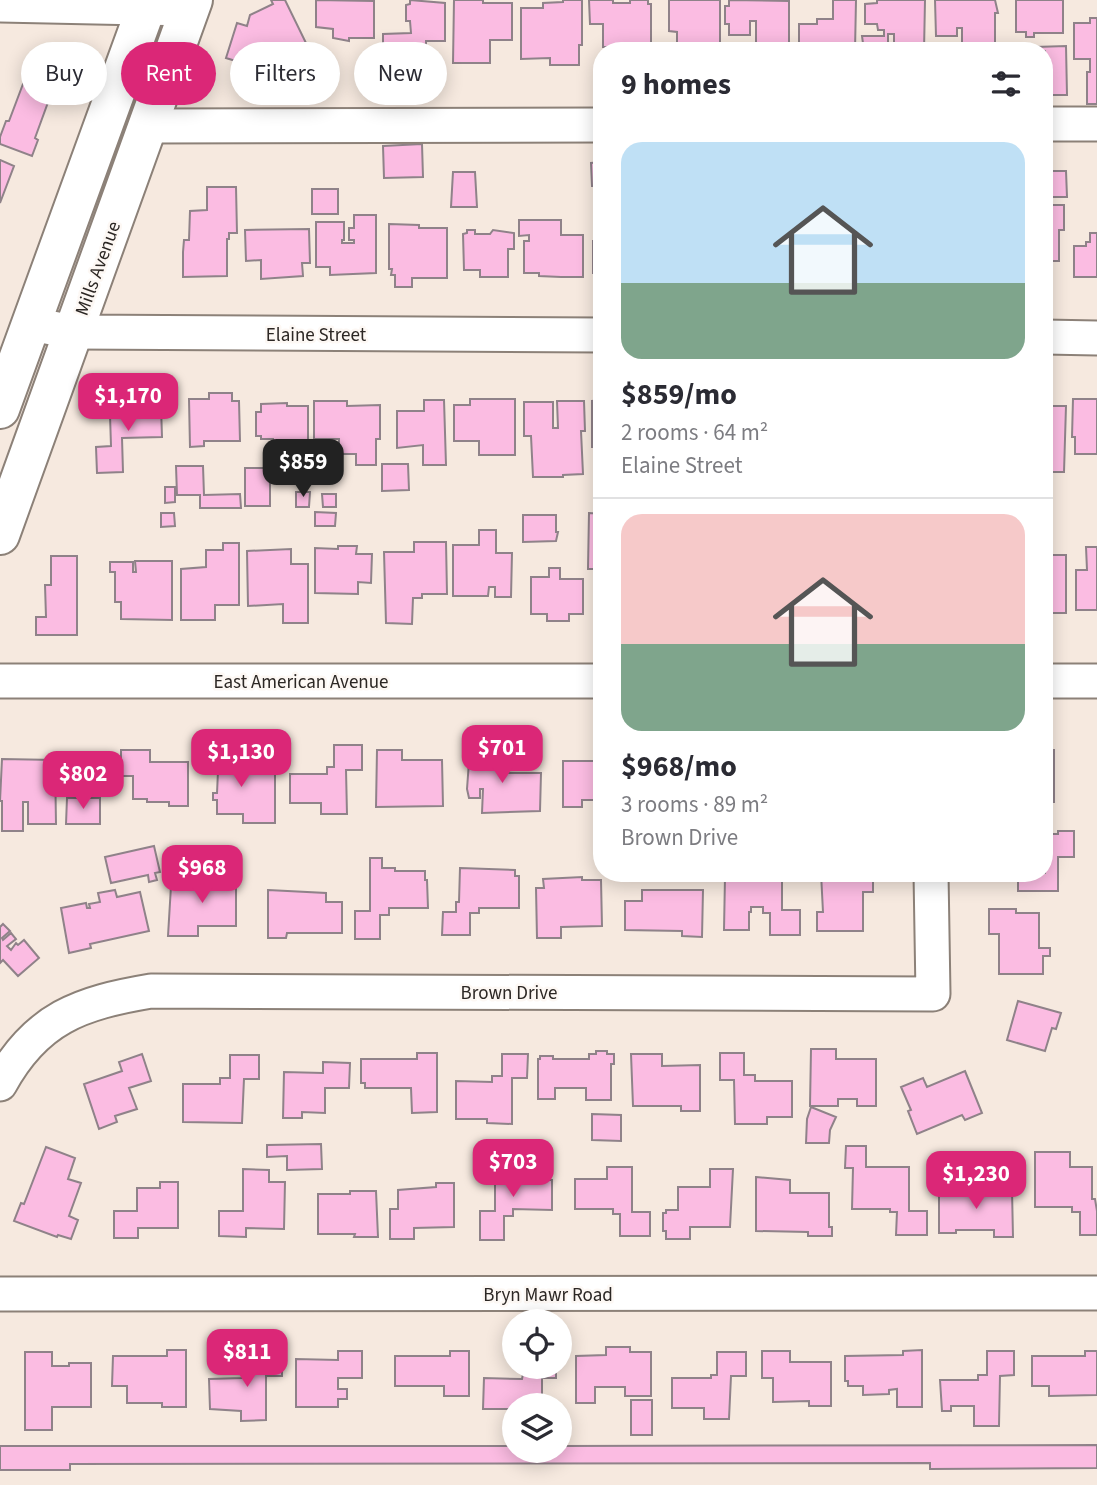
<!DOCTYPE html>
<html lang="en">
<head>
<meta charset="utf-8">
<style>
  body { margin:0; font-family:"Source Sans 3",sans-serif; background:#f7f7f7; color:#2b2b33; height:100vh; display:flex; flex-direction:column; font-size:26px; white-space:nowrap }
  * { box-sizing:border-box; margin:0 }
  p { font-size:23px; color:#7c7c81 }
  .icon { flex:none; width:38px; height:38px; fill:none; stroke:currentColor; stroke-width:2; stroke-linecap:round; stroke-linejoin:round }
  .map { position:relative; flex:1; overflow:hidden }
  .sheet { position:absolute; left:593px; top:42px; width:460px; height:840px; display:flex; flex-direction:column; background:#fff; border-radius:28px; box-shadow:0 4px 18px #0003 }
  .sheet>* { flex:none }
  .top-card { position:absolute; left:21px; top:42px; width:467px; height:63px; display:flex; gap:14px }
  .controls { position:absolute; left:502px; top:1309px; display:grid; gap:14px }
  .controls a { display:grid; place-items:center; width:70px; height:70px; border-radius:50%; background:#fff; box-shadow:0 4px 18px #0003; font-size:35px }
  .price { position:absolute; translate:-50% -60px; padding:0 16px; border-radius:14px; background:#db2777; color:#fff; font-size:23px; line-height:46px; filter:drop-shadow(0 2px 4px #0008) }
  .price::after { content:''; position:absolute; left:50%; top:42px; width:21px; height:16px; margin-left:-10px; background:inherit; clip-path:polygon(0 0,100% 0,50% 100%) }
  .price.selected { background:#222; color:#fff }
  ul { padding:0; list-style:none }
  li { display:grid; align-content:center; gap:14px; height:371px; padding:0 28px }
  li+li { border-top:2px solid #e1e1e2 }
  li span { display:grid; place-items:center; height:217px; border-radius:21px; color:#555 }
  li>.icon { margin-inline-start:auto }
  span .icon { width:126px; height:126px; fill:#fffc; stroke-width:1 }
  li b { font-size:30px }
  h2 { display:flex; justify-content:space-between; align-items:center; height:84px; padding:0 28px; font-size:30px }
  .tag { padding:0 24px; border-radius:32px; background:#fff; box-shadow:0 4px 18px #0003; font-size:24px; line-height:63px }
  .tag.selected { background:#db2777; color:#fff }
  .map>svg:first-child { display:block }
</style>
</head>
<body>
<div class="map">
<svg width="1097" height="1485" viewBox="0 0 1097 1485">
  <rect width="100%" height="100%" fill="#f6e9df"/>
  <path fill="#fbbce2" stroke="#8f8289" stroke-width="2" d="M271 0H285L306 43 278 56 280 57 278 77 251 74 252 66 226 58 237 23 247 26 250 15 273 4Z
    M316 0 374 1V38H349V41L333 38V29L316 27Z
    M410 0 445 3V41H426V50H409V63L383 64V34L411 33 410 21H406V5L410 4Z
    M454 0H483V3H512V40H490V63H453Z
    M563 0H582V45H579V65H550V58L521 59V8H543V3L563 2Z
    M589 0H613V3H630V0H648V4H651V51H618V47H603V24H590Z
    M669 0H720V47H682V51H655V46H677V32L669 31Z
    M729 0 789 1V47H756V21H750V35H729V24H725V6H729Z
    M833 0H856L855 51H799V24H817V19H833Z
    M877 0H925L924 51H894V34H888V51H864L862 36H884V30H878L877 24H865V4L877 3Z
    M935 0H995L998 13H995V47H962V28H957V36H936Z
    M1016 0H1063V33H1034V37H1026V32H1016Z
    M1090 18H1097V104H1087V72H1090V59H1074V23H1090Z
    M1002 46H1025V51H1002Z
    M1066 46 1067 95H1045V51H1035V47Z
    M23 84 51 94 35 138 38 140 32 156 0 144V137L6 121H9Z
    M422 144 423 177 384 178 383 146Z
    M0 160 14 166 0 203Z
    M602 162V186H592L591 163Z
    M1045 171H1066L1067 197H1045Z
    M453 172H475L477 207H451Z
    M207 187H236L237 233H229V239H227V276L183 277V252L184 240H189L190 211 207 210Z
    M312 189H338V214H312Z
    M1045 205H1064V230H1059V261H1045Z
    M354 215H376V273L330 275V267H316V222H344V240H342V243H354V240H349V228H354Z
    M519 220H561V235H583V277H561L539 276V273H524V241H529V235L519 236Z
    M597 221H602V273H593V241H597Z
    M389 224 419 225V228H447V278H412V287H395V275H391L392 269H389Z
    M309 229 310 263H302L303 276 261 279V260L246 261 245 230Z
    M467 230H475V234H490L493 230 514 233V249H508V277H480V270H464L463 234 467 233Z
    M1090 233H1097V277H1074V246H1086V242H1090Z
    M209 393H232V401H239L240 441H204V446L190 447 189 399H209Z
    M470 399H515V455H479V441H454V405H470Z
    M1073 399H1097V454H1075V437H1072Z
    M424 400H444L446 465H423V445L397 448V411H424Z
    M602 400V447H592V401Z
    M314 401H347V406L380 405V439H376V465H356V454H339V439H314Z
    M557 401H584L585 431H581L583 474 563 475V477H533L531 436H524V402H553V428H558Z
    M115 403 161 406 162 437 122 438 123 472 97 473 96 447 111 446 110 415H115Z
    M287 403V406H308V464H286V447H274L273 439H261V436H256V412H261V404Z
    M1046 406H1066L1064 472H1052V463L1045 465Z
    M382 464H408L409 490 382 491Z
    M176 466H203L204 495 240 494 241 508H200V495H177Z
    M245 468H270V506H245Z
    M165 487H175V502L165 503Z
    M296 492H310L309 507H296Z
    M322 494H336V507H323Z
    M315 512 336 513 335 526H315Z
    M161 513H174L175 526 161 527Z
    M589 513 602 514V569H588Z
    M523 515H556V532H558L556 541 523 542Z
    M479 530H496V553H512L511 597H495V587H489L488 596H453V545H479Z
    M414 542H446L447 594H422V598H413L412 624 386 623 384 552H414Z
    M223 543H239V605H215V620H181V569L206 567V550H223Z
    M338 546H357L356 554H372L371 583 358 582V594L315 593V548L338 549Z
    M1086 547H1097V610H1076V570H1087Z
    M291 549V564H308V623H283V604L248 606 247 551Z
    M1045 555H1066V613H1045Z
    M51 556H77V635H36V617H46L45 585H51Z
    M135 561H172V620L121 619V602H115V572H110V562H133V572H136Z
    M549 568H560V579H583V614H569V621H547V614H531V577H549Z
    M205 744H228V766H237V773H275V823H243V814H217V800H213V793H217L218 771H205Z
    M334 745H362V770H346L347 814H321V803H290V774H327V767H334Z
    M470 748H493V753H497V758H493V767H502L501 773H541L540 811 482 813 483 789H480V798H469L467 789Z
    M121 750H150V762H188V806H169V802H147V799H133V776H121Z
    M377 750H402V760H442L443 806 376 807Z
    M1045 750H1054V802H1045Z
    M2 759 55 760 56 824H28V802H23V831H2V801H0Z
    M563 761H602V800H582V807H563Z
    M67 798H100V824H66Z
    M1058 831H1074V857H1058V891H1018V873H1045V834H1058Z
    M154 846 160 872 155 873 157 880 149 882 148 875 111 883 105 857Z
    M370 858H382V868H395V871H425V880H427L428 908H389V915H380V939H355V911H370Z
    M460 868 515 870V876H519V908H479V913H470V935H442L443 912H456V902H459Z
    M217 872H231V881H236V926H198V936H168L171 886H176V876H195V886H217Z
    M752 873H782V910H800V935H770V913H763V907H751V912H749V930H724L725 877H752Z
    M821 873H873V892H863V931H817V912H823Z
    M582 877V880H601L602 926 561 927V938H537L536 888H544L543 879Z
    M115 890 117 897 140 892 149 931 90 944 91 948 69 953 61 908 86 903 87 908H90L89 904 100 902 98 893Z
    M268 890 326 893V902H342V933H287L286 938H268Z
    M642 890H703L702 937 682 936V931L625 930V901H642Z
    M989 909H1016V913H1039V948H1050V956H1043V974H999V934H989Z
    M3 924 10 931 2 938 3 940 11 933 16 939 7 946 11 950 16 943 18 945 24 940 39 958 18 976 3 960 0 963V927Z
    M1018 1001 1061 1013 1056 1029 1052 1028 1045 1051 1007 1040Z
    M811 1049H836V1059H876V1106H857V1099H838V1106H810Z
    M596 1051H607V1054H614V1064H611V1100H586V1088H555V1099H538V1059H540V1056H553V1059H589V1054H596Z
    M417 1053H437V1112L412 1113 411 1088H365V1083H361V1059H417Z
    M720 1053H744V1075H755V1081H792V1117H767V1124H735L734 1080H720Z
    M142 1054 151 1081 129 1088 137 1109 115 1116 117 1122 99 1129 84 1084 122 1071 119 1062Z
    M502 1054H528L527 1078H512V1124L487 1123V1119H456V1081L492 1082V1076H502Z
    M631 1054H662V1066L700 1065V1111H681V1106H633Z
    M230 1055H259V1079H244L242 1123 183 1122V1084H220V1078H230Z
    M323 1062 350 1063 349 1088H325V1113L302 1112V1118H283L284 1072 323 1073Z
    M965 1071 982 1113 965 1120 962 1115 917 1134 908 1111 911 1110 901 1087 923 1078 927 1087Z
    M811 1107 836 1117 830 1130 829 1143H806L807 1119Z
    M592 1114 621 1115V1141L592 1140Z
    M321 1144 322 1169 287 1170V1156L267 1157V1145Z
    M846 1146H866V1167H909V1211H927V1235H896L897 1212H890V1209H852L853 1168H845Z
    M46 1147 75 1158 68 1179 81 1183 69 1216 78 1220 71 1239 58 1235 57 1237 14 1221 21 1203 24 1204Z
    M1035 1152H1070V1167H1092V1199H1095L1097 1211V1235H1080V1212H1072V1207H1035Z
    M492 1163H523V1175H520L519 1180H552V1210L513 1209V1216H504V1240H480V1211H495V1174H492Z
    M607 1167H632V1212H650V1236H620V1214H613V1209H575V1179H607Z
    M243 1169 269 1170V1182H285L284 1229 246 1228V1237L219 1236V1211H243Z
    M710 1169H733L730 1227H690V1239H666V1231H663V1213H666V1210H678V1187H710Z
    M756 1177 790 1180V1193H829V1227H832V1236H808V1232L756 1231Z
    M160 1182H178V1228H138V1238H114V1211H137V1188H160Z
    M436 1183H454V1227L414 1228V1239H390V1209H398V1190L436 1187Z
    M939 1190H1012L1013 1237H994V1230H956V1233H939Z
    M350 1191H376L378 1237H354L355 1234H318V1194H350Z
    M606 1347H630V1352H651V1396H625V1387H595V1403H576V1356L606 1355Z
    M167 1350H186V1407H162V1403H127V1386H112L113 1356H167Z
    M922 1350V1407H897V1389L889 1390V1394L863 1395V1386H848V1381H845V1356L903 1355V1351Z
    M338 1351H362V1378H338V1389H347V1399H338V1407H296V1359L338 1360Z
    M450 1351H469V1396H444V1386H395V1356H450Z
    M762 1351H790V1362H831V1406H809V1401L773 1402V1378H762Z
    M987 1351H1014V1375L1000 1376 999 1426H974V1406H951V1411H942L940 1380H978V1375H987Z
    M1085 1351H1097V1395L1049 1396V1386H1032V1356H1085Z
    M25 1352H52V1366H69V1363H91V1407H52V1430H25Z
    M282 1352V1376H266V1420L241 1421V1411L210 1409 209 1379 242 1378V1374H254V1353Z
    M717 1352H746V1376H731L729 1419H704V1408H672V1378H711V1375H717Z
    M532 1367H556V1378H542V1405H514V1409H483L484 1378 522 1379 523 1374H532Z
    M631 1400H652V1435H631Z
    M1097 1445V1468L930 1469V1463L70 1464V1470H0V1446H514V1451H560V1446Z"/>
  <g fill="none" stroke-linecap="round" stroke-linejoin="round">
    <g stroke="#8c8178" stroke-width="37">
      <path id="minor" d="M0 5 190 9
        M1045 124H1097
        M149 126 602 125
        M31 324 73 332 602 335
        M1045 337 1097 338
        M0 681H602
        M1045 681H1097
        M0 1084C36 1018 80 1003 151 991L933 994 931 873
        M0 1294 1097 1293"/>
    </g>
    <g stroke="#8c8178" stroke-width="42">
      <path id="major" d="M0 409 149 0
        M0 535 193 0"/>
    </g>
    <use href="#minor" stroke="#fff" stroke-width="33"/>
    <use href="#major" stroke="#fff" stroke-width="38"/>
  </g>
  <g text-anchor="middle" stroke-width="5" stroke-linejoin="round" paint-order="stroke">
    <g font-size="19" fill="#2c2724" stroke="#fdf8f4">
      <text transform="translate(97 268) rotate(-70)" y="7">Mills Avenue</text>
      <text x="316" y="341">Elaine Street</text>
      <text x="301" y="688">East American Avenue</text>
      <text x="509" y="999">Brown Drive</text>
      <text x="548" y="1301">Bryn Mawr Road</text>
    </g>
  </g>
</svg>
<div class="controls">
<a><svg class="icon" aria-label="locate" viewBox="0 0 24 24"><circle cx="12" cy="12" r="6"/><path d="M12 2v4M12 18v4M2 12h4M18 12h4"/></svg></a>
<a><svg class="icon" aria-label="layers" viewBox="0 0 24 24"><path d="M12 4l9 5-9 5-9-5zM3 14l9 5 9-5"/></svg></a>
</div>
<b class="price" style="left:128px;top:433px">$1,170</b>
<b class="price selected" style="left:303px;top:499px">$859</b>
<b class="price" style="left:502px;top:785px">$701</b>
<b class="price" style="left:241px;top:789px">$1,130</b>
<b class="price" style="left:83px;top:811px">$802</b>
<b class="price" style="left:202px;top:905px">$968</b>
<b class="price" style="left:513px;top:1199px">$703</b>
<b class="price" style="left:976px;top:1211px">$1,230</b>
<b class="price" style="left:247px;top:1389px">$811</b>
<div class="top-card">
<a class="tag">Buy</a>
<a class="tag selected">Rent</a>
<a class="tag">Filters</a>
<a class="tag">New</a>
</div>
<section class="sheet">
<h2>9 homes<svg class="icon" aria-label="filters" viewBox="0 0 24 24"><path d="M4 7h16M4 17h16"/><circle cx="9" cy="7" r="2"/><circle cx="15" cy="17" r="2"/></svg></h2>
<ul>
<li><span style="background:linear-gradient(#bfe0f5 65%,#7fa58c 0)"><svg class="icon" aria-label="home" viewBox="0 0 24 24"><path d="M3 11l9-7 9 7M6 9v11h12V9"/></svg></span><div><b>$859/mo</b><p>2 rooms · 64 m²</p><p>Elaine Street</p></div></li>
<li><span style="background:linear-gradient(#f6c9c9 60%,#7fa58c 0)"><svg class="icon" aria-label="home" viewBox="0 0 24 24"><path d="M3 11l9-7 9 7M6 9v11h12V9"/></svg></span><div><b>$968/mo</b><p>3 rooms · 89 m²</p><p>Brown Drive</p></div></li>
</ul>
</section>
</div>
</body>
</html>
